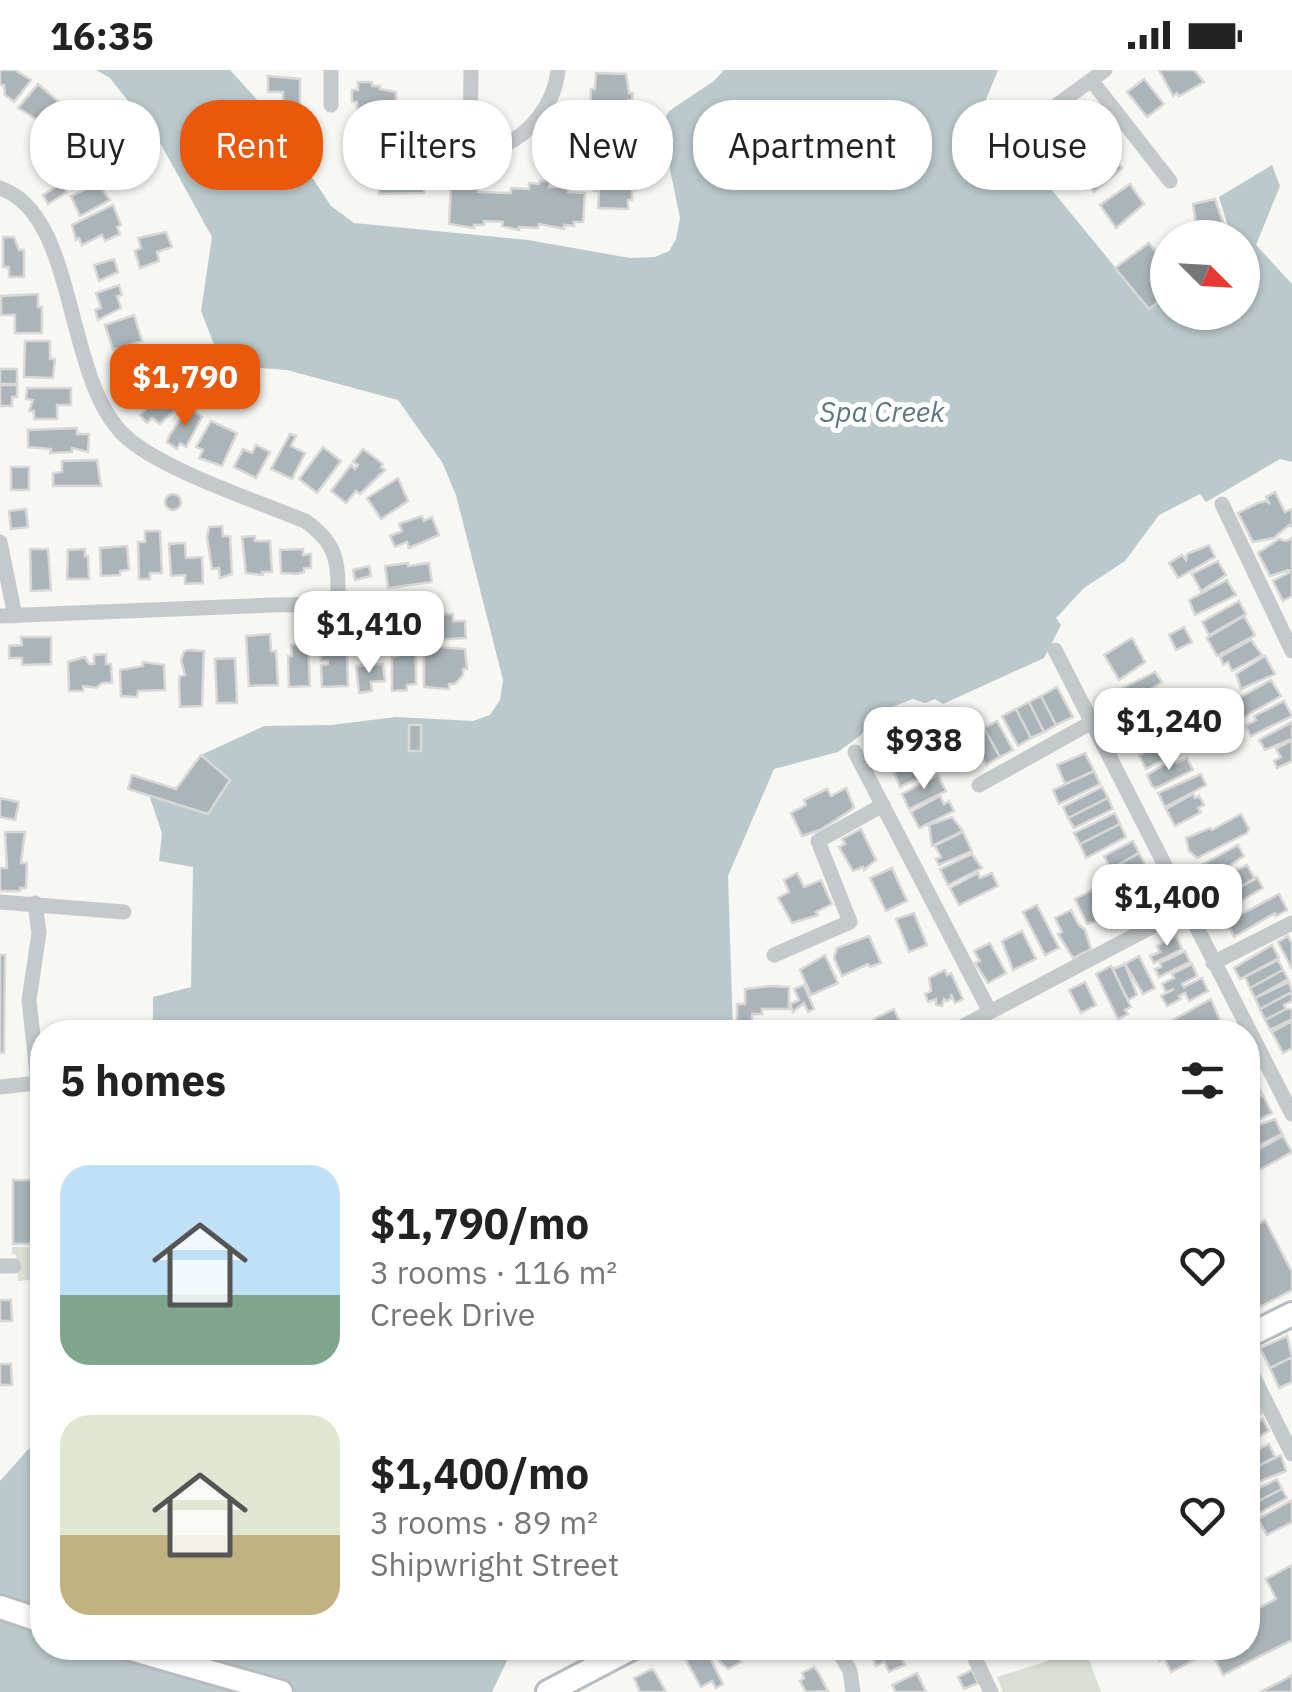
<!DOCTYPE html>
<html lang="en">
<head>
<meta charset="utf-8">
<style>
  body { margin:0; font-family:"IBM Plex Sans",sans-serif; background:#f6f6f6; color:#222; height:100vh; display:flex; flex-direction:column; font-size:38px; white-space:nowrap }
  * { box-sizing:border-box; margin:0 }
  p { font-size:32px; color:#767676 }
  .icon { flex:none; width:55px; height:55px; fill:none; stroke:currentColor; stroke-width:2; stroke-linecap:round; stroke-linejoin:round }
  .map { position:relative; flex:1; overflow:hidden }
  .sheet { position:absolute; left:30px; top:950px; width:1230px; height:640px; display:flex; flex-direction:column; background:#fff; border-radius:40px; box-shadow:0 2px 8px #0004 }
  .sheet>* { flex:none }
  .top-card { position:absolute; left:30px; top:30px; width:1232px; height:90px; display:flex; gap:20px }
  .needle { width:65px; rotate:114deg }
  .fabs { position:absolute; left:1150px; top:150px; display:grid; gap:20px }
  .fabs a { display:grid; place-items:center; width:110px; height:110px; border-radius:50%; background:#fff; box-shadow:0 2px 8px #0004; font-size:50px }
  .price { position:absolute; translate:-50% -85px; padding:0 22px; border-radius:20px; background:#fff; color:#222; font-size:32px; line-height:65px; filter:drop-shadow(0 2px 5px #0008) }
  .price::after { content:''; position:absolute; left:50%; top:60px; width:30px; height:22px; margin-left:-15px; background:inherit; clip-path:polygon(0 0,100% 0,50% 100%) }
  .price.current { background:#ea580c; color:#fff }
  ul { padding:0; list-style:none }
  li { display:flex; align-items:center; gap:30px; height:250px; padding:0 30px }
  li span { display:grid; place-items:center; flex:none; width:280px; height:200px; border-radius:30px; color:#555 }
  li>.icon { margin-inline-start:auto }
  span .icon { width:120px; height:120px; fill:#fffc; stroke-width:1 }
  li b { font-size:42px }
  h2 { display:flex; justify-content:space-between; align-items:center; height:120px; padding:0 30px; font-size:42px }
  .pill { padding:0 35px; border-radius:40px; background:#fff; box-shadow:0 2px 8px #0004; font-size:35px; line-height:90px }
  .pill.current { background:#ea580c; color:#fff }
  .status { display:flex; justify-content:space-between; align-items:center; height:70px; padding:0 50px; background:#fff; direction:ltr }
  .status svg { height:28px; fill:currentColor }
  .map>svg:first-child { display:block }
</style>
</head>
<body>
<div class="status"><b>16:35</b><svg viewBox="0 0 49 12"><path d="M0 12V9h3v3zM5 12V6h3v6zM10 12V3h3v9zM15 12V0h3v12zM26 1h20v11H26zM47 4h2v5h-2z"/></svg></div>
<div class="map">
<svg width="1292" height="1622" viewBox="0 0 1292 1622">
  <rect width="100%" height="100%" fill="#f7f7f4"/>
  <path fill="#d9dfd4" d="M12 1177H42V1209L18 1211 16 1185 12 1184Z
    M1085 1579 1101 1622H1003L997 1607Z"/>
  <path fill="#bac9cb" d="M96 0H230L270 44 331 136 354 153 528 170 630 188 655 187 669 181 676 169 680 148 661 56 669 41 714 11 724 0H998L983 37 1008 83 1019 80 1128 213 1167 225 1168 242H1242L1243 183 1248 180 1243 176 1242 168 1231 167 1219 127 1272 95 1280 116 1256 175 1292 214V392L1280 389 1206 432 1200 424 1159 445 1125 491 1084 518 1056 548 1061 555 1044 588 943 634 935 629 925 633 913 629 875 643 861 665 838 682 774 699 728 806 733 962H153V927L191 917 193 797 159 791 162 763 149 725 208 744 230 710 201 685 264 656 331 655 396 647 473 651 490 645 500 630 503 610 456 425 442 392 398 330 287 300 222 295 201 241 212 167 158 69 110 8Z
    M42 1364V1578H513L492 1622H0V1411Z"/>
  <path fill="#abb5b9" stroke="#d9d8d6" stroke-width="2.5" d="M0 0H15L31 10 14 32 5 25 4 15H0Z
    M1159 0H1194L1204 12 1179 26 1177 23 1173 26Z
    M596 3 626 4 629 23H633L632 30H629L628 50H625V67H628V75H624L620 94 632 93 633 113H637L636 120H632V130H628V139L598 138 599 121H594L595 103 589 102 590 77 585 76 586 57H581L585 38H590L591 19H595Z
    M268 6 300 9V39L283 38V22H268Z
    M1144 9 1164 34 1147 47 1127 22Z
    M358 12H372V16H380V19L396 22V39L379 42 380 47 357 44V32H352V20H358Z
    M38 14 58 31 39 51 18 38Z
    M1082 44 1095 63 1068 87 1051 63Z
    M382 56 396 73 387 74 388 97 423 96 424 123 379 124 378 86 365 69Z
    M84 76 91 86 82 92 85 96 89 94 96 105 72 120 64 107 70 103 68 100 64 103 58 92Z
    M1108 79 1122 98 1094 122 1077 99Z
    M540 111H550L549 117H569L568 122 585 123 583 152H574V156L564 155V159L539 154 538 158 519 157V160L502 156 503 152 484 151V155H474V158L449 154 451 113 460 114V117H478V122L511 123V118L529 119V113L539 114Z
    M62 113 67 122 48 134 43 125Z
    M98 113 110 130 80 146 71 126Z
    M1130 114 1144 134 1116 158 1100 135Z
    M1215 129 1227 164 1198 168 1193 134Z
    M113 135 121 155 117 157 120 164 105 171 102 165 82 175 79 168 76 170 72 155Z
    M166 162 172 177 157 182 159 191 140 198 135 181 141 178 138 168Z
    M3 167H14L19 180H24V207H9V197H3Z
    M1149 173 1168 196V225L1149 239 1115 198Z
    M114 189 118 202 99 211 94 195Z
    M119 215 122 225 117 226 121 238 98 250 95 240 101 238 96 223Z
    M38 224V237H42V263H15V245H1V226Z
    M134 245 142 271 113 280 105 255Z
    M25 271H50V289H55L53 308 24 307Z
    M141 279 163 320 153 324 154 327 142 338 122 311 115 292Z
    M0 299H17V314H0Z
    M0 315H17V327H12V336H0Z
    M27 318H71V335H57V349H34V341H29L33 330 26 329Z
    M164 322 177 332 174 335 177 338 160 354 152 348 147 353 140 345Z
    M188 338 202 347 186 377 180 373 177 379 167 372 169 366Z
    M211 351 237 363 222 396 199 388 203 380 196 377Z
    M77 358V364H89L88 382 72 378V382L50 383 51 379 28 377V360Z
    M290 364 296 366 291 376 305 383 292 409 271 399Z
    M256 375 270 382 256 408 234 397 243 379 252 383Z
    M323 377 341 391 317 423 299 409Z
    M363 379 383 394 381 397 385 400 360 424 356 421 346 433 331 421 351 395 355 399 358 395 353 392Z
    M97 390 101 416H53V403L62 402V391Z
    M11 397H29V420H11Z
    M398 408 408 431 381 449 367 428Z
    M1275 422 1285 442 1292 439V457L1289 455 1274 468 1253 472 1238 443 1258 433 1266 431 1270 434 1266 427Z
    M165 432a8 8 0 1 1 16 0a8 8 0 1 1-16 0Z
    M26 439 28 457 11 459 9 441Z
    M422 446 424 451 432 447 439 465 409 478 407 472 395 477 390 466 402 461 399 454Z
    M222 456 223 466H230L232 504 220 508 219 498 212 499 207 468 209 457Z
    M145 461H160L162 503H150V509H139L138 472H145Z
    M255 466V471H270L272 502H262L263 505 246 503 242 467Z
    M1292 468V499L1270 506 1258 483 1279 469 1286 471Z
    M185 473 186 488 202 487 203 513 185 514V505L171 506 169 474Z
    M1209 475 1215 487 1178 508 1169 493 1182 485 1186 490 1187 484Z
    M127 476 129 500 120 501V505L101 506 100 478Z
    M30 479H48L51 520 31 521Z
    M85 479V486H88L89 509H67L68 480Z
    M303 479V485L311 484V498H304V502L297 504 281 503 280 480Z
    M1218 491 1226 505 1201 521 1192 504Z
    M408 493V496L429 493 432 512 388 518 385 496Z
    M369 496 371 506 355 510 353 500Z
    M1292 501V526L1283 531 1273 511Z
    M1227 510 1236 525 1195 545 1189 530Z
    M1239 531 1246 544 1209 565 1202 552Z
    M404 543H419L420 559H404Z
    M437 544H453V551H465L466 568 426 570 425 555H437Z
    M334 545H348V561H334Z
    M369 545H379V550H386L387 565H377V560H369Z
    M1244 546 1255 565 1217 586 1207 568Z
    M1184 557 1192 572 1176 580 1169 565Z
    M401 563H415L416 614 407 615V620L392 621V587L398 586V578H402Z
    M270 564 271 581H276L278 615 249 616 246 566Z
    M326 565H337L335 579H347L348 616 322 617 321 595 328 594V591H321L320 580H329Z
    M21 567H51V594L22 595V588H9V576L22 575Z
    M1132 568 1145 592 1119 610 1104 585Z
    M1251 570 1262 585 1232 601 1228 592 1223 595 1220 587Z
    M308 574 310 616 289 617 288 586H292L291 575Z
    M424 576 465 579 467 599H463V605L455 614H449V619L424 617Z
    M188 580 204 581 202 636 180 637 179 611 180 606 185 605 181 590 184 582Z
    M106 584V594H111L112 613H102L96 618 83 616V621H69L68 592 85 587 89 594H94V585Z
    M1265 586 1275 604 1241 619 1236 604Z
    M235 588 237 633H217L215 589Z
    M143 592 164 595 165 620 138 621 137 627 121 626 120 600 143 596Z
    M383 594 385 611 371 612 372 621 359 623 356 596Z
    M1155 602 1162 612 1126 634 1117 621Z
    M1271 610 1281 626 1242 648 1235 636 1242 632 1239 628Z
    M1057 617 1073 647 1056 655 1041 626Z
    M1041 626 1056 655 1044 662 1029 632Z
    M1177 628 1184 642 1166 651 1169 657 1142 667 1130 646 1143 639 1146 644 1158 637 1156 633 1165 629 1167 633Z
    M1284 631 1292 646 1251 666 1246 656 1256 650 1254 646Z
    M1029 632 1044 662 1031 668 1016 639Z
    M1016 639 1031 668 1018 676 1002 646Z
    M997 651 1013 680 1000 687 984 658Z
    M1292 652V669L1265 680 1259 670Z
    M409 655H421V681H409Z
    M984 658 1000 687 986 695 970 666Z
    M1179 666 1185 678 1146 699 1139 686 1151 678 1149 675Z
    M1292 670V691L1277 698 1274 691 1281 687 1276 679Z
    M918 678 930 683 938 699 900 717 890 692Z
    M1085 683 1094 701 1065 714 1057 695Z
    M201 685 230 710 208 744 128 719 132 705 176 719Z
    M1187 688 1193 700 1156 718 1152 716 1147 705 1174 689 1176 693Z
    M1094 701 1100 714 1059 734 1053 720Z
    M1201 704 1206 715 1165 737 1158 723Z
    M938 705 946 721 909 739 902 724Z
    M1102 717 1108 728 1068 748 1063 737Z
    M846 718 854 737 851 740 820 760 802 766 791 743 806 735 804 730 827 719 831 726Z
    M1193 724 1195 728 1199 726 1204 735 1198 738 1201 742 1175 756 1166 739Z
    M940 726 944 734 949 731 954 741 919 758 911 742Z
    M0 728 19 732 15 750 0 747Z
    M1108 728 1113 739 1074 758 1068 748Z
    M1115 743 1120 754 1080 774 1074 763Z
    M1241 744 1249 759 1247 763 1197 788 1189 781 1186 768 1210 758 1212 760Z
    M952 747 963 761 932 776 929 755Z
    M1120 754 1126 767 1086 788 1080 774Z
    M861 759 876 790 864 800 863 797 853 801 839 777 845 774 842 769Z
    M5 762H25L21 793H27L26 818H20V821H0V798H7Z
    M963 762 972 781 939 795 936 789 941 787 935 776Z
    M1133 771 1139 783 1111 799 1104 786Z
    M1238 775 1244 786 1204 812 1196 798Z
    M1139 783 1146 796 1118 811 1111 799Z
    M972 784 982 798 948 815 940 799Z
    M1247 795 1255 809 1221 828 1213 813Z
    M892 798 907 831 886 841 870 808Z
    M797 803 804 817 821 810 832 834 816 842 818 845 792 853 778 828 789 822 784 810Z
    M978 803 980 808 992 803 998 816 959 835 950 818Z
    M1146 804 1153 816 1158 822 1161 820 1166 837 1155 843 1152 838 1147 841 1153 851 1138 859 1124 833 1140 824 1133 811Z
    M1257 807 1263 818 1224 841 1218 830Z
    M1092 820 1098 828 1103 825 1118 855 1111 859 1106 849 1087 854 1075 829Z
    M1279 824 1287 840 1276 846 1275 843 1234 867 1227 852Z
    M1037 835 1059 878 1045 885 1023 842Z
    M1071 840 1078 854 1085 860 1091 879 1073 888 1058 864 1062 862 1055 848Z
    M914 843 927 875 909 882 896 849Z
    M1022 861 1036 889 1013 900 1002 871Z
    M869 866 881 893 870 897 868 894 842 906 834 888 837 878Z
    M1176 866 1182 879 1154 893 1150 886 1160 882 1157 876Z
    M1288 866 1292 874V899L1278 872Z
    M990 873 1006 903 988 913 975 893 980 891 974 881Z
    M1272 875 1279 888 1240 909 1234 898Z
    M1185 881 1190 892 1159 907 1155 899 1161 897 1160 893Z
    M0 885H5L4 983H0Z
    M825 885 838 913 811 925 800 900Z
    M1139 886 1155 918 1143 924 1125 894Z
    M1278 890 1283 900 1250 918 1245 907Z
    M1125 894 1137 925 1128 930 1113 899Z
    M1192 894 1197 906 1182 914 1184 917 1202 908 1208 921 1189 931 1185 923 1179 926 1181 929 1167 936 1161 926 1174 919 1166 922 1162 914 1174 908 1172 904Z
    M1111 896 1131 937 1125 940 1128 944 1118 949 1096 904Z
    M945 900 947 905 951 903 963 929 955 933 951 924V929L946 931 944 929 942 936 936 935V929L928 932 925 924 931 921 929 908Z
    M1283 900 1288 909 1255 928 1250 918Z
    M1085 912 1096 935 1081 943 1069 920Z
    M1289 912 1292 922 1260 939 1255 928Z
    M804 915 814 939 808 942 804 933 793 942 790 934 799 930 794 919Z
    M770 916 789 917V939H762V944H752V952H737V934H745V919Z
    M1292 922V931L1284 935 1286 939 1265 950 1260 939Z
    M1211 929 1222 955 1207 962H1161L1160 960 1173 955 1171 951Z
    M894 939 904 962H875L874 959 878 957 874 949Z
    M1286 939H1292V949L1270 960 1265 950Z
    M1292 951V978L1283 983 1272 962Z
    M1256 1010 1262 1024 1248 1031V1014Z
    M1263 1025 1272 1043 1248 1055V1033Z
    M1275 1049 1282 1064 1249 1080 1248 1069 1253 1066 1250 1058Z
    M1283 1066 1292 1082 1252 1104 1248 1085Z
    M13 1110H35L36 1174H13Z
    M1265 1150 1292 1202V1220L1254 1240 1248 1227V1160Z
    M0 1230H11L12 1251H0Z
    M1287 1266 1292 1287 1270 1298 1260 1278Z
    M1292 1287V1312L1279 1318 1270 1298Z
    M0 1294H11L12 1315H0Z
    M1255 1328 1262 1343 1248 1351V1331Z
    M1263 1349 1269 1361 1251 1371 1248 1356Z
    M1269 1374 1275 1387 1248 1401V1384Z
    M1281 1385 1286 1401 1258 1412 1256 1407 1248 1414V1401Z
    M1277 1409 1282 1419 1249 1436 1248 1424Z
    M1282 1419 1287 1428 1254 1446 1249 1436Z
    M1292 1430V1452L1267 1465 1258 1449Z
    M1292 1495V1570L1223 1605 1211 1581 1171 1602 1164 1588 1159 1591 1152 1578H1248V1544L1276 1529 1266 1509Z
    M705 1578 723 1614 716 1618 712 1611 701 1617 684 1587 695 1578Z
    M715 1578H740L743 1584 738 1586 741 1592 728 1599 720 1592Z
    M869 1578H901L903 1582 899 1584 905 1595 889 1602 884 1592 876 1596Z
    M814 1597 818 1602 828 1621 806 1622 800 1611 804 1608 802 1603Z
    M652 1599 655 1602 666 1622H640L634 1608Z
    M972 1600 978 1613 964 1619 958 1607Z
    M917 1603 926 1622H896L892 1615Z
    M1292 1605V1622H1260L1280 1612Z"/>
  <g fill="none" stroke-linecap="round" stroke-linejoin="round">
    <g stroke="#b6bcc0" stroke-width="28">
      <path id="secondary" d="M1248 1266 1292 1244
        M0 1537 42 1551
        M127 1578 281 1622
        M548 1622 632 1578"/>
    </g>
    <path stroke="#c4c9cb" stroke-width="15" d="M331 0V35
      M471 0 470 76C477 77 487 79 494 78 529 69 555 33 558 0
      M1091 10 1170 111
      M1008 71 1105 0
      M0 118C78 144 63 306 124 365 159 399 257 431 305 451 340 475 338 495 338 535
      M1222 434 1292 581
      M0 472 15 546
      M0 546 273 535 432 533
      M1055 580 1292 1044
      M855 682 990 942
      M979 715 1094 651
      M0 832 124 842
      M774 885 850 852 818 771 883 735
      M1213 893 1292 853
      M952 962 1187 838
      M0 1017 38 1013 29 930 39 863 35 833
      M0 1196H14
      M1248 1296 1292 1384
      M837 1578 850 1601 853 1622
      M970 1578 991 1622"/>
    <use href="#secondary" stroke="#fff" stroke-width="22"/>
  </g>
  <g text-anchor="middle" stroke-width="10" stroke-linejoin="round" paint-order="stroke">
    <g font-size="28" font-style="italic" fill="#5b767c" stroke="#fff">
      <text x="882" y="352">Spa Creek</text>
    </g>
  </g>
</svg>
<div class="fabs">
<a><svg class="needle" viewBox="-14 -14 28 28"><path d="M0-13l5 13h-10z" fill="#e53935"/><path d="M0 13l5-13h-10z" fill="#767676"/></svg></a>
</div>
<b class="price current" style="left:185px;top:359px">$1,790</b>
<b class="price" style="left:369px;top:606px">$1,410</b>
<b class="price" style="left:1169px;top:703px">$1,240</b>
<b class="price" style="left:924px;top:722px">$938</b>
<b class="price" style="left:1167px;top:879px">$1,400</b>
<div class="top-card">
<a class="pill">Buy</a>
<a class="pill current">Rent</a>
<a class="pill">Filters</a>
<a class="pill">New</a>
<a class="pill">Apartment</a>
<a class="pill">House</a>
</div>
<section class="sheet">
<h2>5 homes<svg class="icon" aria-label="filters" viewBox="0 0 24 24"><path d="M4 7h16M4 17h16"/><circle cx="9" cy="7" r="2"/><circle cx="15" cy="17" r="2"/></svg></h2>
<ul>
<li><span style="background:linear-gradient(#bfe0f5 65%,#7fa58c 0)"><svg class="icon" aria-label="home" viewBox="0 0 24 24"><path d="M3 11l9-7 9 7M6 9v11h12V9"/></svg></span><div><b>$1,790/mo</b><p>3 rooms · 116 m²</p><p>Creek Drive</p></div><svg class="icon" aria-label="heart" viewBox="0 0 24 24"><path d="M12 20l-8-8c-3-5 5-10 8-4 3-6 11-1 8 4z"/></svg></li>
<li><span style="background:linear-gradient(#dfe7d0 60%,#c2b280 0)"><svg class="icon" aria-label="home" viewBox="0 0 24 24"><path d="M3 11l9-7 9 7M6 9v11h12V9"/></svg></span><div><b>$1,400/mo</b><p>3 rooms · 89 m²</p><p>Shipwright Street</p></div><svg class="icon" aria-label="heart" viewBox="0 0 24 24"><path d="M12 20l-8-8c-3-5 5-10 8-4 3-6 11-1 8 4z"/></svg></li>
</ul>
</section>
</div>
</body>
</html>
